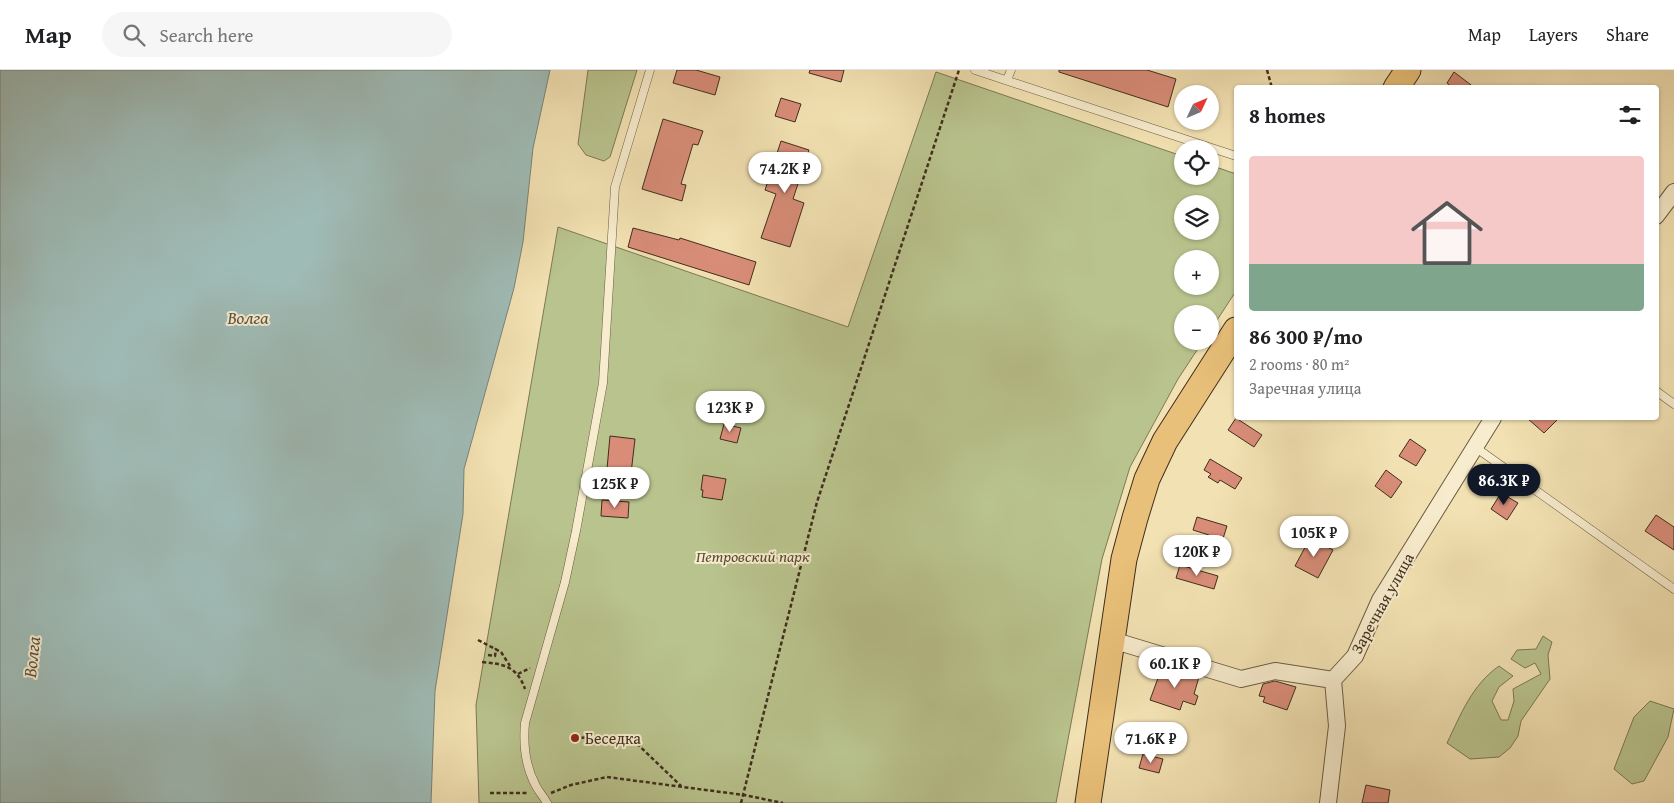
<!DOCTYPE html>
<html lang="en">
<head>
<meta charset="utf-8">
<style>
  body { margin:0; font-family:"Gentium Book Plus",serif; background:#f6f6f6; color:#202124; height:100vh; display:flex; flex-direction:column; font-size:19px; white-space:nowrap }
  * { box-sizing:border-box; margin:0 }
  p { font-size:16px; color:#757577 }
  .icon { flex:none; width:28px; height:28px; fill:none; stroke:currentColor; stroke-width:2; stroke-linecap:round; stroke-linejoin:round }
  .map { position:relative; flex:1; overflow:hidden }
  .sheet { position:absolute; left:1234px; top:15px; width:425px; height:335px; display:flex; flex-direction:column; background:#fff; border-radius:5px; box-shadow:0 1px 4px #0004 }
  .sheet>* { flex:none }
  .needle { width:32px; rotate:46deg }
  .controls { position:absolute; left:1174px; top:15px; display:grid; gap:10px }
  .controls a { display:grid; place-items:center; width:45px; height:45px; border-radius:50%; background:#fff; box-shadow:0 1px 4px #0004; font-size:25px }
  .price { position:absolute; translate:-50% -42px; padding:0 11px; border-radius:18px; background:#fff; color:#222; font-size:16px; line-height:32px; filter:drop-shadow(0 1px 2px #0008) }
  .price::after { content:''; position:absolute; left:50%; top:30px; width:15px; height:11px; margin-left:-8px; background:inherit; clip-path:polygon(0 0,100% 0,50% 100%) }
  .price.current { background:#111827; color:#fff }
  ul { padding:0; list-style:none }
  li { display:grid; align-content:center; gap:10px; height:265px; padding:0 15px }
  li+li { border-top:1px solid #e0e0e0 }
  li span { display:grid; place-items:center; height:155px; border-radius:5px; color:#555 }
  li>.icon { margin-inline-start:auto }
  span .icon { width:90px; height:90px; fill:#fffc; stroke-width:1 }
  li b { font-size:21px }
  h2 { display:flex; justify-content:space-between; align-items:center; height:60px; padding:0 15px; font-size:21px }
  header { display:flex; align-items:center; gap:30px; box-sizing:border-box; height:70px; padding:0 25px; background:#fff; border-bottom:1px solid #e0e0e0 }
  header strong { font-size:24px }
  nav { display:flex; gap:28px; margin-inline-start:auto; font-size:18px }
  .search { width:350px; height:45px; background:#f6f6f6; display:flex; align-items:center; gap:12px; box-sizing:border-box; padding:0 18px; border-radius:28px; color:#757577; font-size:19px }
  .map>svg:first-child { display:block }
</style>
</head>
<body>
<header>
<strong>Map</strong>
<div class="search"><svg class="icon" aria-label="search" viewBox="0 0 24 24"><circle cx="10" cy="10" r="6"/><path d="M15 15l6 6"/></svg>Search here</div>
<nav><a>Map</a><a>Layers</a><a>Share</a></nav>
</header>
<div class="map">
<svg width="1674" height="733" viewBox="0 0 1674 733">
  <rect width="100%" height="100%" fill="#f2e1b2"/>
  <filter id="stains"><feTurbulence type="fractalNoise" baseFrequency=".004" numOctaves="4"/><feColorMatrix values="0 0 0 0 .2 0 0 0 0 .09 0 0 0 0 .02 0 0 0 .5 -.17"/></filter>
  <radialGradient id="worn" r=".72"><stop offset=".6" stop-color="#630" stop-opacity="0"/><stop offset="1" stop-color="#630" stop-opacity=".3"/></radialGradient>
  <path fill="#b9c38d" stroke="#7c7855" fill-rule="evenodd" d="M588 0H637L610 87 604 91 586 85 578 74Z
    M936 2 1182 86V106H1210V95L1236 104V221L1210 261V244H1182V271H1203L1178 309 1130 397 1102 489 1056 733H479L476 635 558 157 848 257ZM1182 134H1210V161H1182ZM1182 189H1210V216H1182Z
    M1543 566 1552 572 1548 585 1550 609 1521 651 1518 666 1510 678 1499 687 1470 689 1447 673C1461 644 1472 615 1499 596L1513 606 1499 617 1492 631 1501 650H1508L1514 631 1513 619 1541 604 1535 593 1525 598 1511 589 1517 580 1536 579Z
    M1650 631 1674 639 1668 667 1644 711 1632 714 1614 699 1634 647Z"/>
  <path fill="#9fbbb6" stroke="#798379" d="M0 0H550L533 78 523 172 514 218 464 399 463 444 435 621 431 733H0Z"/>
  <path fill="#d98d79" stroke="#402e1d" d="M677 0H696L720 7 715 25 673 13Z
    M810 0H844L841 12 809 3Z
    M1059 0H1147L1176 9 1168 37 1059 2Z
    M1454 2 1475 18H1453L1447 13Z
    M781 28 801 34 795 52 775 46Z
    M663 49 703 61 698 75 693 74 681 114 686 115 682 131 642 119Z
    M781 71 809 80 793 129 804 133 790 177 761 168 776 124 765 120Z
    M633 158 679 170 680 168 756 192 749 215 628 177Z
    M1236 348 1262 365 1254 377 1228 360Z
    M1527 348H1559L1544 363Z
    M724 354 741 358 737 373 720 369Z
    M610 366 635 369 630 412 606 410Z
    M1410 369 1426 380 1416 396 1399 386Z
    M1210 389 1242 408 1235 419 1220 410 1218 413 1208 407 1211 404 1204 400Z
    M1386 400 1402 412 1391 428 1375 416Z
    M703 405 726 409 722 430 702 427 703 420H701Z
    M1501 423 1518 433 1507 450 1491 439Z
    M602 430 629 432 628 448 601 446Z
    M1656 445 1674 457V480L1645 461Z
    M1197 447 1227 456 1221 475 1207 471 1209 465 1193 460Z
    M1310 468 1333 480 1318 508 1295 496Z
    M1180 495 1218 506 1214 519 1176 508Z
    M1162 597 1199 607 1194 624 1198 626 1195 635 1183 631 1180 640 1150 630Z
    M1275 611 1296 617 1287 640 1263 632 1265 627 1259 626 1263 614Z
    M1143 684 1163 689 1159 703 1139 698Z
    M1366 715 1390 720 1388 733H1362Z"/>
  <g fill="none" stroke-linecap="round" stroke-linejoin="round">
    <g stroke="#6c5b42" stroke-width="9">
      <path id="lane" d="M975 0 1236 86
        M1007 10 1011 0
        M1656 321 1674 334
        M1475 377 1674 519
        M547 733C544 727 539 722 536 716 525 696 523 675 525 653L565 512 576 461 603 313 615 117 650 0"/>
    </g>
    <g stroke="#6c5b42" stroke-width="18">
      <path id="street" d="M1656 146 1674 122
        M1112 570 1241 609 1275 601 1333 610
        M1328 733 1337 656 1333 610 1355 586 1380 530 1493 348"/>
    </g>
    <g stroke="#402e1d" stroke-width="27">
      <path id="primary" d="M1396 18 1408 0
        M1088 733 1124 489 1135 448 1147 409 1165 371 1236 260"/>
    </g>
    <path stroke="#402e1d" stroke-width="2.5" stroke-dasharray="4 2.5" stroke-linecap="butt" d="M1267 0 1272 18
      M478 570 501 582 510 596
      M488 585 495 586 496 578
      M482 592C503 594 517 596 525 619
      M518 604 530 598
      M575 668 629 666 681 716
      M490 723H528
      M551 723 571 715 607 707 744 725 783 733
      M741 733 817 432 959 0"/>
    <use href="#lane" stroke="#f7eccd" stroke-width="8"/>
    <use href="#street" stroke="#f7eccd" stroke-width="16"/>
    <use href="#primary" stroke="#e9c079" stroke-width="25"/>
  </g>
  <circle fill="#8f2418" stroke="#f7eccd" stroke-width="2" cx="575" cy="668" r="5"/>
  <g text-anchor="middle" stroke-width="4" stroke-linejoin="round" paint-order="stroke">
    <g font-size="16" font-style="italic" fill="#584c33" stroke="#f7eccd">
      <text x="753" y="492">Петровский парк</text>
    </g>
    <g font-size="16" fill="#402e1d" stroke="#f7eccd">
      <text transform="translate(1382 533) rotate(-61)" y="6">Заречная улица</text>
    </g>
    <g font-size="16" fill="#402e1d" stroke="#f7eccd" text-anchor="start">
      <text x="585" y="674">Беседка</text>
    </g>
    <g font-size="18" font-style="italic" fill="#585143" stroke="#f7eccd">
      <text x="248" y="254">Волга</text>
      <text transform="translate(32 587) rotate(-84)" y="6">Волга</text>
    </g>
  </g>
  <rect width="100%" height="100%" filter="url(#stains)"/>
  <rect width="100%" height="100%" fill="url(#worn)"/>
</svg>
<div class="controls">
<a><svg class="needle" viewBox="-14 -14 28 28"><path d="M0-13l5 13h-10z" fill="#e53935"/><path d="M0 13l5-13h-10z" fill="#757577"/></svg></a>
<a><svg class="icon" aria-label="locate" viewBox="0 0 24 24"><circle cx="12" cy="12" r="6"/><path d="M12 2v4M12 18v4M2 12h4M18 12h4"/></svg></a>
<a><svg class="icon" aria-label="layers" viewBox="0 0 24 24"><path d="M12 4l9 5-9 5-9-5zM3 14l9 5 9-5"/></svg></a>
<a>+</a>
<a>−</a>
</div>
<b class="price" style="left:785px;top:124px">74.2K ₽</b>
<b class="price" style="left:730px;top:363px">123K ₽</b>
<b class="price current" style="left:1504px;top:436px">86.3K ₽</b>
<b class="price" style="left:615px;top:439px">125K ₽</b>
<b class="price" style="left:1314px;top:488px">105K ₽</b>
<b class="price" style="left:1197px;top:507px">120K ₽</b>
<b class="price" style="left:1175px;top:619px">60.1K ₽</b>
<b class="price" style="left:1151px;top:694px">71.6K ₽</b>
<section class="sheet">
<h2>8 homes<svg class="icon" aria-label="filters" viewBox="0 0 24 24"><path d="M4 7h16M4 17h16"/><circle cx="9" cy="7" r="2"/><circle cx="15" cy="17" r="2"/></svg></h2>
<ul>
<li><span style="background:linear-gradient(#f6c9c9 70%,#7fa58c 0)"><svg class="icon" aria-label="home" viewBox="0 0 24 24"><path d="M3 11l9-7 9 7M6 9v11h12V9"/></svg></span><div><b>86 300 ₽/mo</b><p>2 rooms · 80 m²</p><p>Заречная улица</p></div></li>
</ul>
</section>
</div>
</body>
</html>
